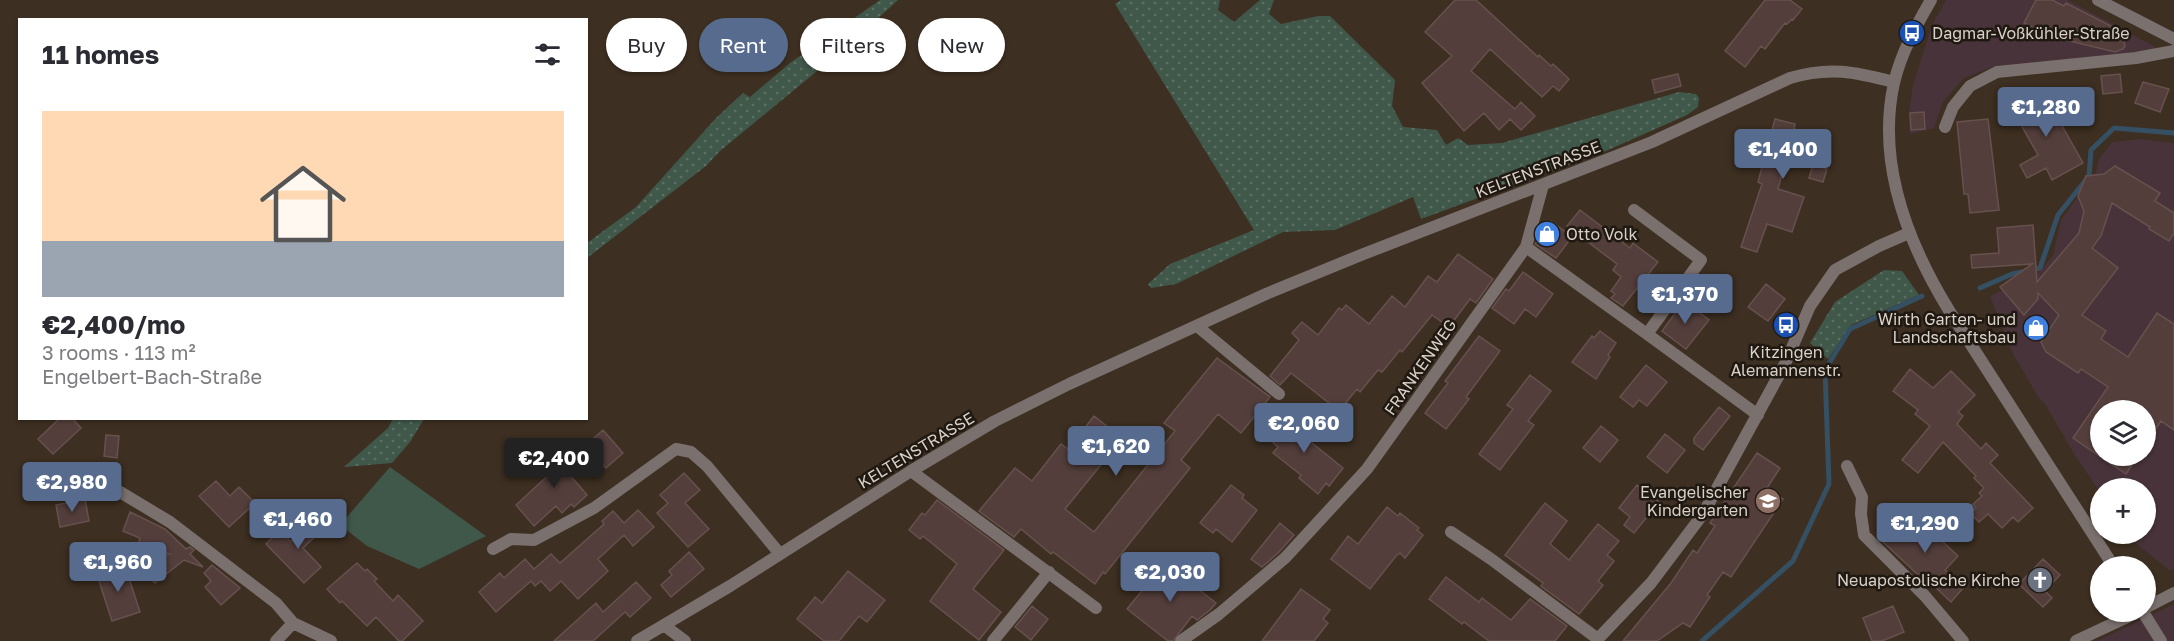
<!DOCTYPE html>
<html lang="en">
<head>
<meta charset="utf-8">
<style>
  body { margin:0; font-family:"Golos Text",sans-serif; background:#f7f7f7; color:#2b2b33; height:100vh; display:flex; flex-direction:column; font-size:22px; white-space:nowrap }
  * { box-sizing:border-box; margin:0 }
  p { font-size:20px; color:#7c7c81 }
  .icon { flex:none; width:33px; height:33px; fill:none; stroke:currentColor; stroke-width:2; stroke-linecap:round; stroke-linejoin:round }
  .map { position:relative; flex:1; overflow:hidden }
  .side { position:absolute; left:18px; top:18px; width:570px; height:402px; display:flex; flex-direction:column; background:#fff; border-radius:0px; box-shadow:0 2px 4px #0004 }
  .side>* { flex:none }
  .top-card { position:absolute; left:606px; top:18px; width:570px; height:54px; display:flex; gap:12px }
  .controls { position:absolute; left:2090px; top:400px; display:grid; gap:12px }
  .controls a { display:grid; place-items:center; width:66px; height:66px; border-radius:50%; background:#fff; box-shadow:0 2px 4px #0004; font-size:30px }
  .price { position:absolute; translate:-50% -51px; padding:0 14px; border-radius:6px; background:#566b8d; color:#fff; font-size:20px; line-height:39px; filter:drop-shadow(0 2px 3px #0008) }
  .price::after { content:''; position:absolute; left:50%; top:36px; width:18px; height:14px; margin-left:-9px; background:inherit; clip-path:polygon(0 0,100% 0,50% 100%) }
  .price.current { background:#222; color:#fff }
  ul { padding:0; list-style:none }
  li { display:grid; align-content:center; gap:12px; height:318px; padding:0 24px }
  li span { display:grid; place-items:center; height:186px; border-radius:0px; color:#555 }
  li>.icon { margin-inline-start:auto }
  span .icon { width:108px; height:108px; fill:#fffc; stroke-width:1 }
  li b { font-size:26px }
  h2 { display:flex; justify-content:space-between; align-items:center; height:72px; padding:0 24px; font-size:26px }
  .chip { padding:0 21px; border-radius:27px; background:#fff; box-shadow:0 2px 4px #0004; font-size:21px; line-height:54px }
  .chip.current { background:#566b8d; color:#fff }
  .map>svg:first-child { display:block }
</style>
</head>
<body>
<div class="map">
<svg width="2174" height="641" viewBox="0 0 2174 641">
  <defs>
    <pattern id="grass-dots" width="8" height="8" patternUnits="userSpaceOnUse" patternTransform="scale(1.5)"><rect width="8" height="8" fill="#40584a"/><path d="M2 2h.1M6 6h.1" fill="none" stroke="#5b6f63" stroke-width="1.8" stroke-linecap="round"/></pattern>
  </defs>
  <rect width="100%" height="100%" fill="#3d2f21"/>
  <path fill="#473339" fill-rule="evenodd" d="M1946 0H2068L2161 50 2136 55 1995 66 1964 78 1943 102 1934 128 1910 134 1909 112 1913 85 1932 25Z
    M2140 139 2174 143V569L2169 570 2134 542 2129 534H2145V489H2100V492L2076 457 2045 404 2038 397 2011 350 1990 296 2036 275 2053 256 2061 220 2096 172 2099 159 2112 142ZM2100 411H2145V456H2100Z
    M2174 604V641H2097Z"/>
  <path fill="url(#grass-dots)" d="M880 0H898L845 48 720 151 706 166 587 258V243L636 207 716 118 743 93 750 97 790 63Z
    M1121 0H1220L1218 10 1234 22 1260 0H1274L1269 14 1281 24 1318 16H1330L1395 80 1392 106 1403 127 1437 130 1446 145 1458 138 1468 145 1502 143 1679 92 1696 94 1699 98 1698 107 1687 115 1608 150 1421 219 1413 197 1335 230 1283 232 1176 284 1151 288 1148 284 1170 264 1254 230 1115 4Z
    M1884 270 1902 271 1919 295 1851 325 1828 359 1810 343 1835 302Z
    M393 419H424L410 442 392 463 344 467 388 428Z"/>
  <path fill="#40584a" d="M390 467 486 536 419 569 367 546 340 525Z"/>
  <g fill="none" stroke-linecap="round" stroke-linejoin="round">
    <path stroke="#354f63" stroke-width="5" d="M1980 288 2012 274 2040 268 2058 215 2089 176 2091 150 2114 128 2174 133
      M1702 641 1793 561 1829 484 1825 370 1850 329 1922 296"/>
  </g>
  <path fill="#533e3b" stroke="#67514e" stroke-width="1.5" d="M1455 0H1476L1538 57 1539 55 1551 66 1553 64 1569 79 1559 91 1553 86 1542 97 1490 49 1471 71 1515 109 1521 102 1535 116 1521 130 1510 119 1499 130 1484 113 1464 131 1422 83 1452 56 1425 32Z
    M1765 0H1790L1802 9 1793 20 1792 19 1787 24 1785 23 1765 49 1761 46 1745 67 1725 51Z
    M2036 0H2052L2064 6 2066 3 2111 26 2109 30 2123 37 2125 46 2123 49 2115 52 2049 36 2024 23Z
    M1678 74 1681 86 1655 93 1652 80Z
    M2120 74 2122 92 2103 94 2101 76Z
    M2143 82 2169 89 2160 112 2135 103Z
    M2042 90 2083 163 2052 180 2046 168 2027 178 2020 165 2038 155 2011 107Z
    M1924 112 1925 129 1911 130 1910 113Z
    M1775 119 1795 124 1794 129 1830 139 1823 167 1818 166 1827 169 1823 182 1809 178 1813 165 1786 158 1778 189 1804 197 1792 232 1767 224 1757 252 1741 247 1762 184 1758 182Z
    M1988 119 1999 210 1970 213 1968 194H1964L1957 122Z
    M2115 166 2160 193 2155 201 2174 213V233L2169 241 2149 229 2150 227 2112 203 2101 236 2092 248 2118 268 2082 315 2106 331 2101 339 2128 357 2157 313 2174 324V430L2161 421 2145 445V411H2100V456H2138L2126 474 2073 438 2108 387 2081 369 2078 373 2046 352 2041 342 2059 315 2038 293V299L2024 315 2000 287 2032 264 1972 268 1971 255 1999 253 1997 228 2033 225 2037 282 2079 233 2084 211 2078 196 2086 176 2104 174Z
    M1580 210 1630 248 1633 243 1658 262 1623 306 1611 298 1615 294 1611 291 1621 277 1613 270 1617 264 1567 226Z
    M1551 221 1572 237 1556 258 1535 244Z
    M1458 254 1493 279 1476 303 1470 299 1449 327 1432 315 1402 352 1400 350 1382 372 1378 370 1360 392 1357 389 1339 411 1291 373 1280 385 1270 376 1299 340 1292 333 1302 322 1318 335 1339 308 1342 310 1346 305 1369 324 1392 296 1405 307 1428 276 1437 282Z
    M1523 272 1553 294 1536 317 1525 309 1514 324 1492 308 1506 289 1509 291Z
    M1766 284 1785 299 1768 321 1748 307Z
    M1684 301 1709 320 1686 349 1662 331Z
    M1600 331 1616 343 1608 355 1610 357 1596 379 1572 362 1592 336 1594 338Z
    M1479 336 1500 351 1466 397 1469 399 1446 429 1425 413 1448 383 1445 381Z
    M1217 358 1270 397 1241 433 1218 414 1181 460 1190 468 1105 574 1103 572 1095 584 1053 552 1051 554 1021 529 1014 537 979 511 1015 468 1032 481 1061 444 1068 449 1094 416 1128 443 1110 466 1104 461 1065 509 1094 532 1175 431 1164 423Z
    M1646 365 1667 382 1647 406 1639 400 1633 407 1620 397Z
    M1910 369 1933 388 1951 371 1975 395 1958 412 1963 416 1957 424 1981 449 1986 443 1998 455 1990 463 2033 508 2018 522 2013 517 2002 528 1988 514 1979 522 1970 513 1976 508 1973 504 1982 496 1979 493 1984 488 1974 478 1976 476 1943 442 1918 473 1902 460 1930 426 1915 414 1918 410 1893 391Z
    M1530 375 1551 391 1528 421 1534 425 1500 470 1479 454 1513 409 1507 405Z
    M1719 407 1730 416 1703 450 1694 443V438Z
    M1292 412 1314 429 1306 438 1343 468 1329 486 1326 483 1318 494 1299 478 1301 475 1273 453 1278 447 1270 440Z
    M60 418H72L81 428 53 454 38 439Z
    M1601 426 1618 440 1600 462 1583 448Z
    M603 430 623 453 606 468 585 446Z
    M1665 434 1685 450 1667 473 1647 457Z
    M106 435 119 436 117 458 104 456Z
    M566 446 581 463 569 474 587 495 574 507 571 504 562 513 556 506 534 526 516 505 555 469 548 462Z
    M1757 453 1780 468 1767 488 1783 499 1731 577 1723 572 1707 595 1710 597 1690 627 1683 623 1657 641H1623L1671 583 1693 550 1697 553 1715 526 1710 523Z
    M684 473 700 490 685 503 709 529 688 547 657 513 668 503 660 495Z
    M216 481 230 496 239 487 255 503 229 527 199 496Z
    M1231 485 1244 495 1242 498 1257 510 1232 542 1216 529 1213 533 1200 523Z
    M1637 485 1659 502 1634 533 1624 525 1630 517 1619 508Z
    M85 499 89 521 60 527 56 505Z
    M937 500 1004 550 973 589 1001 612 979 640 930 601 957 564 923 536 920 539 909 530 922 513 925 515Z
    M1545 503 1567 521 1550 544 1569 560 1598 524 1619 541 1607 555 1614 561 1598 581 1603 585 1579 614 1541 586 1543 583 1505 555Z
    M1387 507 1398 516 1400 513 1419 528 1417 530 1423 535 1405 558 1400 553 1396 556 1370 589 1331 559 1348 536 1358 544Z
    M638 510 654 527 633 546 624 535 598 559 608 571 578 599 561 581 550 591 541 581 535 586 531 581 496 612 479 592 500 573 504 578 525 559 534 569 551 554 560 563 604 524 602 521 613 511 624 523Z
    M130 512 165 529 186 549 190 547 194 550 190 554 203 567 184 560 155 583 140 568 147 562 170 554 139 542 140 538 123 531Z
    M1910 512 1930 530 1934 525 1946 536 1942 541 1958 556 1945 570 1964 587 1951 602 1932 584 1930 586 1883 542Z
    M320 514 328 524 303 548 321 567 304 583 266 544 280 530 291 542Z
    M1280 523 1294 535 1279 552 1262 567 1251 559Z
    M689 552 704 569 671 597 661 585 672 575 669 571Z
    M2043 559 2060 575 2045 591 2052 598 2043 607 2019 584Z
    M116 563 119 572 126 569 140 612 112 621 98 578 103 577 100 568Z
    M357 563 365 571 367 569 377 579 374 581 393 601 398 595 423 621 402 641H399L376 617 367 626 342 601 340 603 327 589Z
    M1165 563 1216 603 1210 610 1197 620 1192 616 1173 641H1168L1127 609Z
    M212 565 240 588 221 605 205 587 211 581 204 573Z
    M848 571 885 600 867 622 859 616 839 641H824L797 619 815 597 822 603Z
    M1446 577 1479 602 1482 598 1511 620 1530 599 1567 626 1555 641H1489L1464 622 1462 624 1429 599Z
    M636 582 651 598 630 617 625 612 593 641H554L596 603 603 612Z
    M1301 589 1330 610 1323 619 1328 623 1314 641H1262Z
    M1032 606 1048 619 1031 640 1015 627Z
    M1893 606 1904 632 1882 641H1872L1863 618Z"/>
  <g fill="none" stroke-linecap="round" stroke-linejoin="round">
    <path stroke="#7a706e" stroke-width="12" d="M2098 0 2174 39
      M1945 127 1953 107 1970 86 1997 72 2136 58 2174 51
      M1634 210 1701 260 1647 334 1758 415
      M1526 247 1647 334
      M1197 326 1279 394
      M1847 466 1862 497 1861 514 1864 535 1925 596 1963 641
      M911 471 1096 608
      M120 492 170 522 276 603 293 623 331 641
      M1451 532 1491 559 1598 639
      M493 549 511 539 534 540 594 508 676 449 691 452 707 466 780 554
      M2145 608 2174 593
      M665 626 685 641
      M276 641 293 623
      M637 641 730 586 911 471 995 421 1069 384 1266 294 1361 255 1652 142 1790 78C1830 66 1855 72 1894 82
      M993 641 1049 572
      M1181 641 1219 614 1285 558 1367 469 1526 247 1543 185
      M1596 641 1651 583 1703 514 1785 364 1810 306 1835 270 1879 246 1909 233
      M2076 641 2138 612"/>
    <path stroke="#7a706e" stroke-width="12" d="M1931 0C1916 26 1901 53 1894 83 1876 164 1908 244 1950 312L2114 567
      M2143 612 2161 641"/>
  </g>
  <defs>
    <g id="bus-disc" transform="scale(1.35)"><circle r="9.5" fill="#1a4fb4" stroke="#1f1912"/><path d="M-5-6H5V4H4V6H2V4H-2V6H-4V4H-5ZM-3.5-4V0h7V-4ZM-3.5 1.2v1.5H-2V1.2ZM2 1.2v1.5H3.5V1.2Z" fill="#fff"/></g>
    <g id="shop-disc" transform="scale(1.35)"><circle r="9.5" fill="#3f7fe0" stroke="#1f1912"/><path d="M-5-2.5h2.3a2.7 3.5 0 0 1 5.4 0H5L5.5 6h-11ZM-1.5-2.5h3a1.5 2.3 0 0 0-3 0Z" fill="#fff"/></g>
    <g id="school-disc" transform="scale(1.35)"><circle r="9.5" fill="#8d6e63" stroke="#1f1912"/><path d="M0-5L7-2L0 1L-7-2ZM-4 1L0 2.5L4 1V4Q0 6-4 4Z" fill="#fff"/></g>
    <g id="church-disc" transform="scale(1.35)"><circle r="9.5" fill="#6b7280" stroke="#1f1912"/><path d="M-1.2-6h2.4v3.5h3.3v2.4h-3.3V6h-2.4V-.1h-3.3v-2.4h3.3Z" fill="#fff"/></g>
  </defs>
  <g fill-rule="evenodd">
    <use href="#bus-disc" x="1912" y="33"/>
    <use href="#shop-disc" x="1547" y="234"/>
    <use href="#bus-disc" x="1786" y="325"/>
    <use href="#shop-disc" x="2036" y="328"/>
    <use href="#school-disc" x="1768" y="501"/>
    <use href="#church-disc" x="2040" y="580"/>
  </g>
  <g text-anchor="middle" stroke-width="5" stroke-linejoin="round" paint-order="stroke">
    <g font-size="16" fill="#d9d1c8" stroke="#1f1912" text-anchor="end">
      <text x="1932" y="39" text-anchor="start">Dagmar-Voßkühler-Straße</text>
      <text x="1566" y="240" text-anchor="start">Otto Volk</text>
      <text x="2016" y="325">Wirth Garten- und<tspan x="2016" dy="18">Landschaftsbau</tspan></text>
      <text x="1786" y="358" text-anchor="middle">Kitzingen<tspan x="1786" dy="18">Alemannenstr.</tspan></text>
      <text x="1748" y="498">Evangelischer<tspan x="1748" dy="18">Kindergarten</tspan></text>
      <text x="2020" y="586">Neuapostolische Kirche</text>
    </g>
    <g font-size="16" fill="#d9d1c8" stroke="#1f1912">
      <text transform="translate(1538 169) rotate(-21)" y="6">KELTENSTRASSE</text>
      <text transform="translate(1420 367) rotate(-55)" y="6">FRANKENWEG</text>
      <text transform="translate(916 450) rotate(-31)" y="6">KELTENSTRASSE</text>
    </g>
  </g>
</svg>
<div class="controls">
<a><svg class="icon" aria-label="layers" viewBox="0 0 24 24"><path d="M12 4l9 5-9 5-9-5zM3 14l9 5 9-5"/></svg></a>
<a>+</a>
<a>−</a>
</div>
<b class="price" style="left:2046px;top:138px">€1,280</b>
<b class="price" style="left:1783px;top:180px">€1,400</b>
<b class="price" style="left:1685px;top:325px">€1,370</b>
<b class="price" style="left:1304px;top:454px">€2,060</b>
<b class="price" style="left:1116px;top:477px">€1,620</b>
<b class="price current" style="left:554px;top:489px">€2,400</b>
<b class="price" style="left:72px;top:513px">€2,980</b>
<b class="price" style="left:298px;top:550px">€1,460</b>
<b class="price" style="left:1925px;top:554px">€1,290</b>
<b class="price" style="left:118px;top:593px">€1,960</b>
<b class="price" style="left:1170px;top:603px">€2,030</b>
<div class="top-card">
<a class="chip">Buy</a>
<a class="chip current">Rent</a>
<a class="chip">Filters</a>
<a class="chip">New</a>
</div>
<section class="side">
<h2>11 homes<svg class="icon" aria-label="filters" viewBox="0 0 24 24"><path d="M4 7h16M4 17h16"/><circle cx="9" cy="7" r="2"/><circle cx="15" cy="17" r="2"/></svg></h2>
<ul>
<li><span style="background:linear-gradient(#ffd9b3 70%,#9aa5b1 0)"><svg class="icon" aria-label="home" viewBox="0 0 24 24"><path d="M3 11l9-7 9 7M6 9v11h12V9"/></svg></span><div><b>€2,400/mo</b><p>3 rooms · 113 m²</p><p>Engelbert-Bach-Straße</p></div></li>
</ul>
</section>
</div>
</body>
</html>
